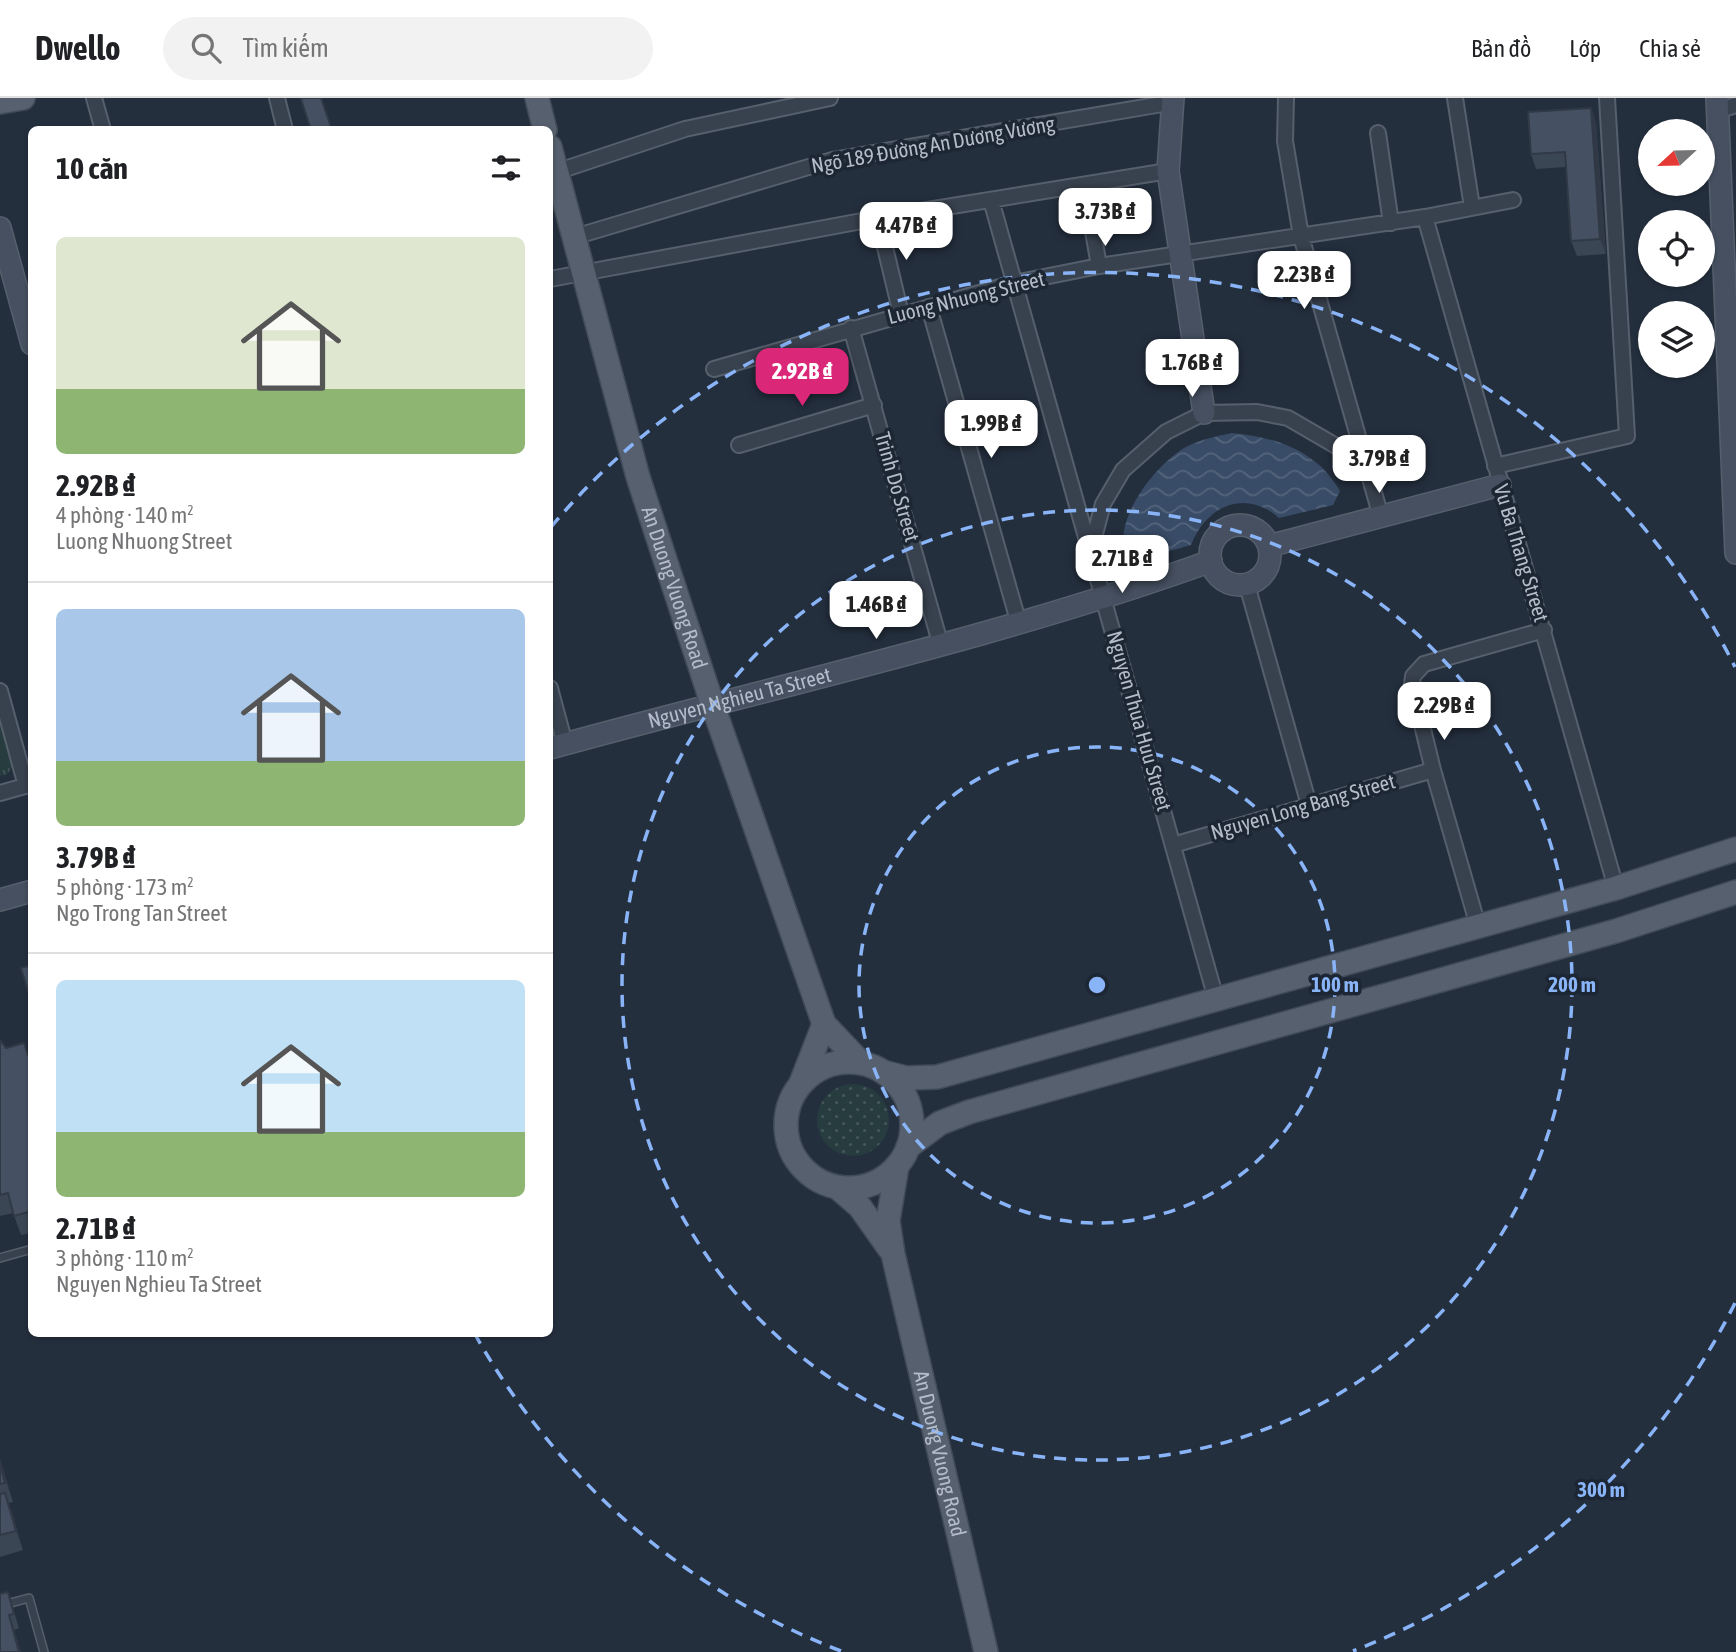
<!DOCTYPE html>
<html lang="vi">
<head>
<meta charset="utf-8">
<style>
  body { margin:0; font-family:"Asap Condensed",sans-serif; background:#f2f2f2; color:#202124; height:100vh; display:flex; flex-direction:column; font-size:26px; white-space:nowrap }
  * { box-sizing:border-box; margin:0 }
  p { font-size:23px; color:#757577 }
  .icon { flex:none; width:38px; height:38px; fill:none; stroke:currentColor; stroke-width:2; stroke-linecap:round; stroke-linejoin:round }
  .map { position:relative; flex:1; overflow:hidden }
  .details { position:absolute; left:28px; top:28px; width:525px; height:1211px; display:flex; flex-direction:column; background:#fff; border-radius:10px; box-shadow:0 2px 5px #0004 }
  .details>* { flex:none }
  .needle { width:46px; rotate:248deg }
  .tools { position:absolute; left:1638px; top:21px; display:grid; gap:14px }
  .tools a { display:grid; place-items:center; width:77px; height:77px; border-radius:50%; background:#fff; box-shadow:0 2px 5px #0004; font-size:35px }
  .price { position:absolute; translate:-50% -60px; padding:0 16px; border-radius:14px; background:#fff; color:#222; font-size:23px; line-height:46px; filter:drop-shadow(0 2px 4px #0008) }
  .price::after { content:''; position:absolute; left:50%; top:42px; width:21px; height:16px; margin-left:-10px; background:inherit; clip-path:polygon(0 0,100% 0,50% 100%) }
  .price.selected { background:#db2777; color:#fff }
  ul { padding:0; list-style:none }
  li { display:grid; align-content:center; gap:14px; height:371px; padding:0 28px }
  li+li { border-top:2px solid #e0e0e0 }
  li span { display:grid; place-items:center; height:217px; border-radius:10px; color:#555 }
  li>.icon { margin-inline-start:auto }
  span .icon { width:126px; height:126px; fill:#fffc; stroke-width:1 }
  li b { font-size:30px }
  h2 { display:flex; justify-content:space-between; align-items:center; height:84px; padding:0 28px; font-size:30px }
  header { display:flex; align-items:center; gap:42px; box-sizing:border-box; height:98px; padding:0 35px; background:#fff; border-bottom:2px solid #e0e0e0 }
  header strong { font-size:33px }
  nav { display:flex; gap:38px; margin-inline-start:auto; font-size:24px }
  .search { width:490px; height:63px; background:#f2f2f2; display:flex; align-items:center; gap:18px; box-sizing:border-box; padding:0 24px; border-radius:38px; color:#757577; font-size:26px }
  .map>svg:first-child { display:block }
</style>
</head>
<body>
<header>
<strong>Dwello</strong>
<div class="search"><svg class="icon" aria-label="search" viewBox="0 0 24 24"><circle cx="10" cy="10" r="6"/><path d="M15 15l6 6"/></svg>Tìm kiếm</div>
<nav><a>Bản đồ</a><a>Lớp</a><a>Chia sẻ</a></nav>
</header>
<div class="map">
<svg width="1736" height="1554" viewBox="0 0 1736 1554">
  <defs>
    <pattern id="grass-dots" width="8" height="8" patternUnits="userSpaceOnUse" patternTransform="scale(1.75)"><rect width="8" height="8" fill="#263c3f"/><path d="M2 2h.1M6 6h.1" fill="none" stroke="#435659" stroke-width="1.8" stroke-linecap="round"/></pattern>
    <pattern id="park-tufts" width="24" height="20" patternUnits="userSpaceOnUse" patternTransform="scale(1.75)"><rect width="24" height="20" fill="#263c3f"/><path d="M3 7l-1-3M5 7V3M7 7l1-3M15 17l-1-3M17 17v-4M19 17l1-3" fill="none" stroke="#435659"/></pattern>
    <pattern id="water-waves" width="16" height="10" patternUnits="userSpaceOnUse" patternTransform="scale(1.75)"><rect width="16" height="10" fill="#394c67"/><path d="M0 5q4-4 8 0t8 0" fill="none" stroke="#53647b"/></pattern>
  </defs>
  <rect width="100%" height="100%" fill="#242f3e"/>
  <path fill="url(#grass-dots)" d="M817 1022a36 36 0 1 1 72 0a36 36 0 1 1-72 0Z"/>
  <path fill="url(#park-tufts)" d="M0 618 13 668 7 676 0 678Z"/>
  <path fill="url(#water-waves)" d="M1232 335C1276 339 1317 353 1340 393L1333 407 1279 420C1245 390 1206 408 1191 447L1134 463 1129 461C1106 427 1159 361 1190 347 1203 341 1218 338 1232 335Z"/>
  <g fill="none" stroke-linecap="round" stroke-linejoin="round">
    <g stroke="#565f6c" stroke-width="10">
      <path id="lane" d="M0 1160 32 1151
        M0 1508 29 1500 44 1554"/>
    </g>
    <g stroke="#565f6c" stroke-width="18">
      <path id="street" d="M94 0 103 32
        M277 0 285 32
        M1286 0 1285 43 1301 138 1381 419
        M1455 0 1472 109
        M1717 13 1736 7
        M1378 35 1391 125
        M556 74 685 31 830 0
        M1085 87 1099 168
        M991 102 1216 901
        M1425 119 1616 790
        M878 120 901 216
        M574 139 832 62 1174 4
        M550 181 878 120 1168 73
        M929 209 1019 526
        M851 230 941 548
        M714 271 1014 185 1099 168 1425 119 1513 102
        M739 347 874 307
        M1495 368 1627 338 1607 0
        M1091 451 1103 406 1123 372 1166 334 1204 315 1257 314 1288 320 1367 366
        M1247 487 1309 707
        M550 590 565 646
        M0 593 26 688
        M0 695 32 686
        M1173 747 1433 672
        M1478 828 1433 672 1412 586 1413 578 1424 566 1544 532"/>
    </g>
    <g stroke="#565f6c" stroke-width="24">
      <g id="secondary">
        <path d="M1173 0 1168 73 1204 315"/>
        <path d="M1717 0 1736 455"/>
        <path d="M0 130 32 246"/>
        <circle cx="1240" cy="457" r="30"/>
        <path d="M1269 448 1500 387"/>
        <path id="s1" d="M550 650C770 589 995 541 1211 463"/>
        <path d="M0 802 32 793"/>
      </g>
    </g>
    <g stroke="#414a57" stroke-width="26">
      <g id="primary">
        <path d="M537 0 545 32"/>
        <path d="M0 4 23 0"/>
        <path id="s2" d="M550 49 638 379 712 605 824 926 860 964"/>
        <circle cx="849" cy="1027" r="63"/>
        <path d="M883 974 906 980 937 979 1616 790 1736 751"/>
        <path d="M801 985 824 926"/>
        <path d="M908 1049 940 1025 969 1014 1616 833 1736 794"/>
        <path id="s3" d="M897 1068 888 1123 893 1156 986 1554"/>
        <path d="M837 1089 860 1109 889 1150"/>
      </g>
    </g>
    <use href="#lane" stroke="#38414e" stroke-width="7"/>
    <use href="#street" stroke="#38414e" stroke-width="14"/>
    <use href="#secondary" stroke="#465061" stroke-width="21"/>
    <use href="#primary" stroke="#56606e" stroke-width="23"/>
  </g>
  <path fill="#3b4654" d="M1591 10 1596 25 1606 156 1577 158 1571 143 1566 69 1536 71 1531 56Z
    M0 942 6 950 24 945 32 964V1135L21 1137 13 1115 0 1118Z
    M0 1361 13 1404 9 1405 23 1452 0 1459Z
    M8 1494 19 1530 14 1532 21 1554H0Z"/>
  <path fill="#303945" d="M1591 10 1596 25 1606 156 1600 141Z
    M0 1361 13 1404 0 1366Z
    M5 1395 12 1414 23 1452 16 1433Z
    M9 1517 14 1532 21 1554H19Z"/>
  <path fill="#455162" stroke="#303945" stroke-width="2" d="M303 0H321L332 32H311L301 1Z
    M1591 10 1600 141 1571 143 1565 54 1531 56 1528 14Z
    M32 867V907L21 870Z
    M0 942 6 950 24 945 32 968V1113L14 1118 8 1095 0 1097Z
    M0 1366 5 1385 0 1386Z
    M5 1395 16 1433 0 1437V1396Z
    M8 1494 14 1516 9 1517 19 1554H0V1496Z"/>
  <g fill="none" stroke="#8ab4f8" stroke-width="3.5" stroke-dasharray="12 9">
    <circle cx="1097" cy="887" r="238"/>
    <circle cx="1097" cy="887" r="475"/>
    <path d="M1735 1205A713 713 0 0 1 1353 1553M841 1553A713 713 0 0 1 476 1238M551 429A713 713 0 0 1 1735 569"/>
  </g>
  <g text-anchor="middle" stroke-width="7" stroke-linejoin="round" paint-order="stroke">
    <g font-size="21" fill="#b4bcc9" stroke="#1d2633">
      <text transform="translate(933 47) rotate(-10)" y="7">Ngõ 189 Đường An Dương Vương</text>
      <text transform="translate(966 200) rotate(-14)" y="7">Luong Nhuong Street</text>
      <text transform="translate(897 389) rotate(74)" y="7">Trinh Do Street</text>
      <text transform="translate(1521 455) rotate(73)" y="7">Vu Ba Thang Street</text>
      <text dy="7" stroke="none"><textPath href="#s2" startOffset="458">An Duong Vuong Road</textPath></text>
      <text dy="7" stroke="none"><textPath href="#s1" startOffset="196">Nguyen Nghieu Ta Street</textPath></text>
      <text transform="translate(1139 623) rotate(74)" y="7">Nguyen Thua Huu Street</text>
      <text transform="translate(1303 709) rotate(-16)" y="7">Nguyen Long Bang Street</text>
      <text dy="7" stroke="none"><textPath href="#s3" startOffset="294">An Duong Vuong Road</textPath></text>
    </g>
  </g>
  <circle cx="1097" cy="887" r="10" fill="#8ab4f8" stroke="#1d2633" stroke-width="3.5"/>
  <g font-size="21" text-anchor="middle" font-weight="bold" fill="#8ab4f8" stroke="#1d2633" stroke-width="7" stroke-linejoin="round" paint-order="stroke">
    <text x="1335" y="894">100 m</text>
    <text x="1572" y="894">200 m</text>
    <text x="1601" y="1399">300 m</text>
  </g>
</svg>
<div class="tools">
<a><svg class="needle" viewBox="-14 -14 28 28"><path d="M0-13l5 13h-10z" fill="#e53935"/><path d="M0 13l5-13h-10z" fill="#757577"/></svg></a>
<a><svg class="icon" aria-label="locate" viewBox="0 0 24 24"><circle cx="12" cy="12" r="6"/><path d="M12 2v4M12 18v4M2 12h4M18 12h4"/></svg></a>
<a><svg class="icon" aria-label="layers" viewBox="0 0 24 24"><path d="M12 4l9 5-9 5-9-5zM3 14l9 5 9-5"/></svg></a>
</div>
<b class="price" style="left:1105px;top:150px">3.73B ₫</b>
<b class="price" style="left:906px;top:164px">4.47B ₫</b>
<b class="price" style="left:1304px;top:213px">2.23B ₫</b>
<b class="price" style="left:1192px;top:301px">1.76B ₫</b>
<b class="price selected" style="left:802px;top:310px">2.92B ₫</b>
<b class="price" style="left:991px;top:362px">1.99B ₫</b>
<b class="price" style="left:1379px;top:397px">3.79B ₫</b>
<b class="price" style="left:1122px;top:497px">2.71B ₫</b>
<b class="price" style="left:876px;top:543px">1.46B ₫</b>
<b class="price" style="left:1444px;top:644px">2.29B ₫</b>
<section class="details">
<h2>10 căn<svg class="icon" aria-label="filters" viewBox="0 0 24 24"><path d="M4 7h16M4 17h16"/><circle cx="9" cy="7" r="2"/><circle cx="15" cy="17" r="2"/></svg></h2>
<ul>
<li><span style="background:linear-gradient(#dfe7d0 70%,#8fb573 0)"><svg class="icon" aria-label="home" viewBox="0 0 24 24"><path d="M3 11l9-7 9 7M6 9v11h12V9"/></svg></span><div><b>2.92B ₫</b><p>4 phòng · 140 m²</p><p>Luong Nhuong Street</p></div></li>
<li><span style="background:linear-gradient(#a9c7e8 70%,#8fb573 0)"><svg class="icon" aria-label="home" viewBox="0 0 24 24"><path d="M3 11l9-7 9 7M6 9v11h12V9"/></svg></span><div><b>3.79B ₫</b><p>5 phòng · 173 m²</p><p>Ngo Trong Tan Street</p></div></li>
<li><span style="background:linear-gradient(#bfe0f5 70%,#8fb573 0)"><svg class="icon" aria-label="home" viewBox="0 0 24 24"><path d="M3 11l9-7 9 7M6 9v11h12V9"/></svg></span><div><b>2.71B ₫</b><p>3 phòng · 110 m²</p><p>Nguyen Nghieu Ta Street</p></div></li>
</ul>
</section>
</div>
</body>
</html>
